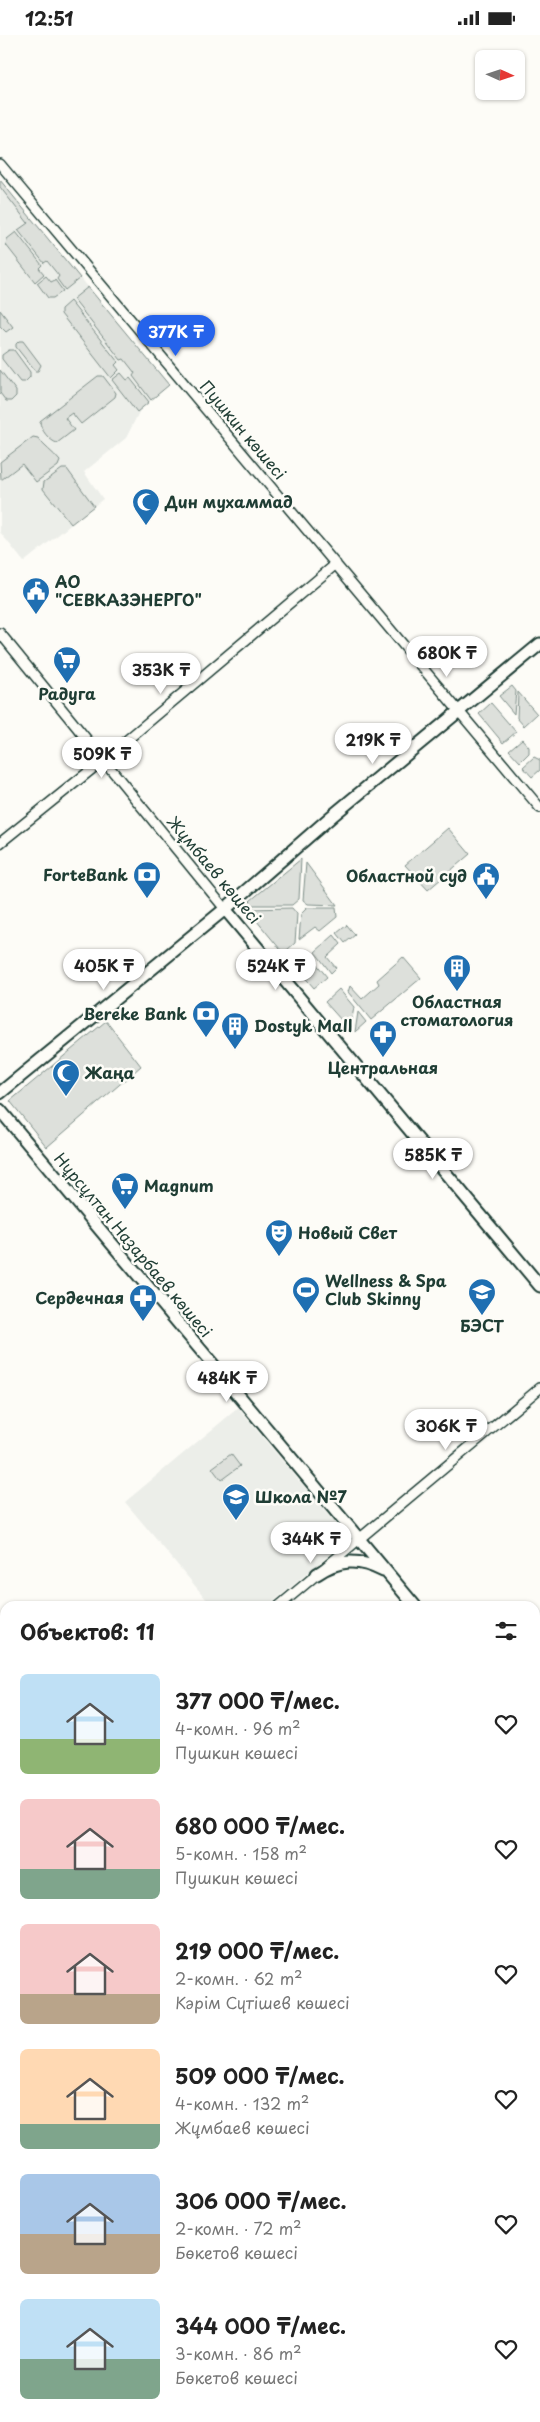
<!DOCTYPE html>
<html lang="ru">
<head>
<meta charset="utf-8">
<style>
  body { margin:0; font-family:"Playpen Sans",sans-serif; background:#f2f2f2; color:#222; height:100vh; display:flex; flex-direction:column; font-size:19px; white-space:nowrap }
  * { box-sizing:border-box; margin:0 }
  p { font-size:16px; color:#767676 }
  .icon { flex:none; width:28px; height:28px; fill:none; stroke:currentColor; stroke-width:2; stroke-linecap:round; stroke-linejoin:round }
  .map { position:relative; flex:1; overflow:hidden }
  .side { position:absolute; left:0px; top:1566px; width:540px; height:821px; display:flex; flex-direction:column; background:#fff; border-radius:15px 15px 0 0; box-shadow:0 1px 4px #0004 }
  .side>* { flex:none }
  .needle { width:32px; rotate:93deg }
  .fabs { position:absolute; left:475px; top:15px; display:grid; gap:10px }
  .fabs a { display:grid; place-items:center; width:50px; height:50px; border-radius:8px; background:#fff; box-shadow:0 1px 4px #0004; font-size:25px }
  .price { position:absolute; translate:-50% -42px; padding:0 11px; border-radius:18px; background:#fff; color:#222; font-size:16px; line-height:32px; filter:drop-shadow(0 1px 2px #0008) }
  .price::after { content:''; position:absolute; left:50%; top:30px; width:15px; height:11px; margin-left:-8px; background:inherit; clip-path:polygon(0 0,100% 0,50% 100%) }
  .price.selected { background:#2563eb; color:#fff }
  ul { padding:0; list-style:none }
  li { display:flex; align-items:center; gap:15px; height:125px; padding:0 20px }
  li span { display:grid; place-items:center; flex:none; width:140px; height:100px; border-radius:8px; color:#555 }
  li>.icon { margin-inline-start:auto }
  span .icon { width:60px; height:60px; fill:#fffc; stroke-width:1 }
  li b { font-size:21px }
  h2 { display:flex; justify-content:space-between; align-items:center; height:60px; padding:0 20px; font-size:21px }
  .status { display:flex; justify-content:space-between; align-items:center; height:35px; padding:0 25px; background:#fff; direction:ltr }
  .status svg { height:14px; fill:currentColor }
  .map>svg:first-child { display:block }
</style>
</head>
<body>
<div class="status"><b>12:51</b><svg viewBox="0 0 49 12"><path d="M0 12V9h3v3zM5 12V6h3v6zM10 12V3h3v9zM15 12V0h3v12zM26 1h20v11H26zM47 4h2v5h-2z"/></svg></div>
<div class="map">
<svg width="540" height="2387" viewBox="0 0 540 2387">
  <rect width="100%" height="100%" fill="#fdfcf7"/>
  <filter id="ink" filterUnits="userSpaceOnUse"><feTurbulence type="fractalNoise" baseFrequency=".02" numOctaves="2"/><feDisplacementMap in="SourceGraphic" scale="10" xChannelSelector="R" yChannelSelector="G"/><feConvolveMatrix kernelMatrix="1 2 1 2 8 2 1 2 1" color-interpolation-filters="sRGB"/></filter>
  <g filter="url(#ink)">
    <path fill="#eceee9" d="M0 145 169 350 140 375 126 403 84 437 103 464 24 527 0 497Z
      M238 1373 348 1504 268 1571H212L125 1467Z
      M5 1645V1791L0 1795V1650Z"/>
    <path fill="#dde0db" stroke="#7e8e88" d="M0 145 80 243 65 255 57 244 59 241 47 226 44 228 18 195 28 188 0 152Z
      M16 197 42 230 39 233 44 239 35 247 6 210 7 204Z
      M46 241 51 247 55 245 63 256 53 263H48L37 248Z
      M88 252 169 350 151 365 133 341 135 338 124 324 121 325 73 264Z
      M70 266 118 327 115 330 119 335 111 343 61 279V274Z
      M0 275 13 292 6 297 0 291Z
      M19 306H23L41 330 38 336H35L16 312V309Z
      M9 315H14L30 337V342L25 347H20L2 324V320Z
      M0 335 16 356V361L11 366H6L0 358Z
      M121 338 127 345 130 343 149 367 137 377 112 345Z
      M98 341H103L116 358 115 362 81 389 72 378 65 383 74 395 57 408C50 406 40 395 40 386Z
      M33 402 38 403C44 412 53 417 60 426L58 431 36 447 22 429 1 445 0 427Z
      M62 434H67L94 471 71 489 43 454 44 447Z
      M512 651 516 656 514 679 499 661Z
      M518 657 537 679 524 691 517 683Z
      M491 668 516 697 503 708 479 679Z
      M522 704 529 712V718L520 727 509 715Z
      M534 722 540 725V735L532 742 523 732Z
      M448 793 470 819 428 855 405 830Z
      M301 824 299 864 292 870H245Z
      M306 828 337 870 308 869 303 865Z
      M292 873 297 879 295 908 287 915 294 923V931L247 874Z
      M307 873H336L337 882 320 896 315 892 299 904 301 879Z
      M347 890 355 900 345 908 337 898Z
      M334 900 341 909 327 922 336 933 331 938 315 917Z
      M403 922 421 943 371 985 348 957 350 951 362 964 379 949 377 945Z
      M315 927 327 942 314 953 302 939Z
      M339 954 354 972 350 995 325 967Z
      M358 977 366 987 355 997Z
      M106 986 141 1031 47 1112 10 1066Z
      M231 1419 240 1431 221 1445 212 1433Z
      M312 2383H368L371 2387H316Z"/>
    <g fill="none" stroke-linecap="round" stroke-linejoin="round">
      <g stroke="#1f3d34" stroke-width="12">
        <path id="minor" d="M0 129 540 773
          M0 598 225 874
          M0 808 102 726 336 529
          M279 1571 540 1353
          M0 1802 5 1798
          M535 2096 540 2092
          M513 2382 522 2387
          M186 2387 191 2382"/>
      </g>
      <g stroke="#1f3d34" stroke-width="15">
        <path id="major" d="M225 874 540 1251
          M0 1058 225 874 332 781 540 609
          M0 1075 415 1571
          M317 1539C339 1524 359 1523 383 1536
          M535 1604 540 1600
          M535 1715 540 1721
          M0 2026 5 2032
          M0 2049 5 2045
          M293 2382 297 2387"/>
      </g>
      <use href="#minor" stroke="#fdfcf7" stroke-width="9"/>
      <use href="#major" stroke="#fdfcf7" stroke-width="11"/>
    </g>
  </g>
  <defs>
    <g id="mosque-pin" transform="scale(1.4375)"><path d="M0 17L-7.5 6A9.5 9.5 0 1 1 7.5 6Z" fill="#1f6fb2" stroke="#fdfcf7"/><path d="M3.5-4.9A6 6 0 1 0 3.5 4.9A5 5 0 1 1 3.5-4.9Z" fill="#fff"/></g>
    <g id="civic-pin" transform="scale(1.4375)"><path d="M0 17L-7.5 6A9.5 9.5 0 1 1 7.5 6Z" fill="#1f6fb2" stroke="#fdfcf7"/><path d="M-.6-6.5H3V-4.5H.6V-3L4-1V1h2V6H-6V1h2V-1L-.6-3ZM-1.2 2.5V6h2.4V2.5Z" fill="#fff"/></g>
    <g id="supermarket-pin" transform="scale(1.4375)"><path d="M0 17L-7.5 6A9.5 9.5 0 1 1 7.5 6Z" fill="#1f6fb2" stroke="#fdfcf7"/><path d="M-6-5.5h2.5l.6 2H6L4.5 2H-2.5L-4.4-4H-6ZM-1.5 3.2a1.3 1.3 0 1 0 .1 0ZM3 3.2a1.3 1.3 0 1 0 .1 0Z" fill="#fff"/></g>
    <g id="bank-pin" transform="scale(1.4375)"><path d="M0 17L-7.5 6A9.5 9.5 0 1 1 7.5 6Z" fill="#1f6fb2" stroke="#fdfcf7"/><path d="M-6-4H6V4H-6ZM0-2.3a2.3 2.3 0 1 0 0 4.6a2.3 2.3 0 1 0 0-4.6Z" fill="#fff"/></g>
    <g id="building-pin" transform="scale(1.4375)"><path d="M0 17L-7.5 6A9.5 9.5 0 1 1 7.5 6Z" fill="#1f6fb2" stroke="#fdfcf7"/><path d="M-4-6H4V6H1V3H-1V6H-4ZM-2.5-4.3h1.7v1.8h-1.7ZM.8-4.3h1.7v1.8H.8ZM-2.5-1h1.7V.8h-1.7ZM.8-1h1.7V.8H.8Z" fill="#fff"/></g>
    <g id="pharmacy-pin" transform="scale(1.4375)"><path d="M0 17L-7.5 6A9.5 9.5 0 1 1 7.5 6Z" fill="#1f6fb2" stroke="#fdfcf7"/><path d="M-2-6h4v4h4v4h-4v4h-4v-4h-4v-4h4Z" fill="#fff"/></g>
    <g id="theatre-pin" transform="scale(1.4375)"><path d="M0 17L-7.5 6A9.5 9.5 0 1 1 7.5 6Z" fill="#1f6fb2" stroke="#fdfcf7"/><path d="M-5-5.5Q0-4 5-5.5V0Q5 5 0 6Q-5 5-5 0ZM-3.3-2.5H-1v1.5H-3.3ZM1-2.5H3.3v1.5H1ZM-2.8 1Q0 5.5 2.8 1Z" fill="#fff"/></g>
    <g id="stadium-pin" transform="scale(1.4375)"><path d="M0 17L-7.5 6A9.5 9.5 0 1 1 7.5 6Z" fill="#1f6fb2" stroke="#fdfcf7"/><path d="M0-5a6.5 5 0 1 0 0 10a6.5 5 0 1 0 0-10ZM-3.5-1.8h7v3.6h-7Z" fill="#fff"/></g>
    <g id="school-pin" transform="scale(1.4375)"><path d="M0 17L-7.5 6A9.5 9.5 0 1 1 7.5 6Z" fill="#1f6fb2" stroke="#fdfcf7"/><path d="M0-5L7-2L0 1L-7-2ZM-4 1L0 2.5L4 1V4Q0 6-4 4Z" fill="#fff"/></g>
  </defs>
  <g fill-rule="evenodd">
    <use href="#mosque-pin" x="146" y="467"/>
    <use href="#civic-pin" x="36" y="556"/>
    <use href="#supermarket-pin" x="67" y="625"/>
    <use href="#bank-pin" x="147" y="840"/>
    <use href="#civic-pin" x="486" y="841"/>
    <use href="#building-pin" x="457" y="933"/>
    <use href="#bank-pin" x="206" y="979"/>
    <use href="#building-pin" x="235" y="991"/>
    <use href="#pharmacy-pin" x="383" y="999"/>
    <use href="#mosque-pin" x="66" y="1038"/>
    <use href="#supermarket-pin" x="125" y="1151"/>
    <use href="#theatre-pin" x="279" y="1198"/>
    <use href="#stadium-pin" x="306" y="1255"/>
    <use href="#school-pin" x="482" y="1257"/>
    <use href="#pharmacy-pin" x="143" y="1263"/>
    <use href="#school-pin" x="236" y="1462"/>
  </g>
  <g text-anchor="middle" stroke-width="5" stroke-linejoin="round" paint-order="stroke">
    <g font-size="16" fill="#1f3d34" stroke="#fdfcf7">
      <text transform="translate(243 395) rotate(50)" y="6">Пушкин көшесі</text>
      <text transform="translate(214 835) rotate(50)" y="6">Жұмбаев көшесі</text>
      <text transform="translate(133 1210) rotate(50)" y="6">Нұрсұлтан Назарбаев көшесі</text>
    </g>
    <g font-size="16" font-weight="bold" fill="#1f3d34" stroke="#fdfcf7" text-anchor="start">
      <text x="165" y="473">Дин мухаммад</text>
      <text x="55" y="553">АО<tspan x="55" dy="18">"СЕВКАЗЭНЕРГО"</tspan></text>
      <text x="67" y="665" text-anchor="middle">Радуга</text>
      <text x="128" y="846" text-anchor="end">ForteBank</text>
      <text x="467" y="847" text-anchor="end">Областной суд</text>
      <text x="457" y="973" text-anchor="middle">Областная<tspan x="457" dy="18">стоматология</tspan></text>
      <text x="187" y="985" text-anchor="end">Bereke Bank</text>
      <text x="254" y="997">Dostyk Mall</text>
      <text x="383" y="1039" text-anchor="middle">Центральная</text>
      <text x="85" y="1044">Жаңа</text>
      <text x="144" y="1157">Magnum</text>
      <text x="298" y="1204">Новый Свет</text>
      <text x="325" y="1252">Wellness &amp; Spa<tspan x="325" dy="18">Club Skinny</tspan></text>
      <text x="124" y="1269" text-anchor="end">Сердечная</text>
      <text x="482" y="1297" text-anchor="middle">БЭСТ</text>
      <text x="255" y="1468">Школа №7</text>
    </g>
  </g>
</svg>
<div class="fabs">
<a><svg class="needle" viewBox="-14 -14 28 28"><path d="M0-13l5 13h-10z" fill="#e53935"/><path d="M0 13l5-13h-10z" fill="#767676"/></svg></a>
</div>
<b class="price selected" style="left:176px;top:322px">377K ₸</b>
<b class="price" style="left:447px;top:643px">680K ₸</b>
<b class="price" style="left:161px;top:660px">353K ₸</b>
<b class="price" style="left:373px;top:730px">219K ₸</b>
<b class="price" style="left:102px;top:744px">509K ₸</b>
<b class="price" style="left:104px;top:956px">405K ₸</b>
<b class="price" style="left:276px;top:956px">524K ₸</b>
<b class="price" style="left:433px;top:1145px">585K ₸</b>
<b class="price" style="left:227px;top:1368px">484K ₸</b>
<b class="price" style="left:446px;top:1416px">306K ₸</b>
<b class="price" style="left:311px;top:1529px">344K ₸</b>
<section class="side">
<h2>Объектов: 11<svg class="icon" aria-label="filters" viewBox="0 0 24 24"><path d="M4 7h16M4 17h16"/><circle cx="9" cy="7" r="2"/><circle cx="15" cy="17" r="2"/></svg></h2>
<ul>
<li><span style="background:linear-gradient(#bfe0f5 65%,#8fb573 0)"><svg class="icon" aria-label="home" viewBox="0 0 24 24"><path d="M3 11l9-7 9 7M6 9v11h12V9"/></svg></span><div><b>377 000 ₸/мес.</b><p>4-комн. · 96 m²</p><p>Пушкин көшесі</p></div><svg class="icon" aria-label="heart" viewBox="0 0 24 24"><path d="M12 20l-8-8c-3-5 5-10 8-4 3-6 11-1 8 4z"/></svg></li>
<li><span style="background:linear-gradient(#f6c9c9 70%,#7fa58c 0)"><svg class="icon" aria-label="home" viewBox="0 0 24 24"><path d="M3 11l9-7 9 7M6 9v11h12V9"/></svg></span><div><b>680 000 ₸/мес.</b><p>5-комн. · 158 m²</p><p>Пушкин көшесі</p></div><svg class="icon" aria-label="heart" viewBox="0 0 24 24"><path d="M12 20l-8-8c-3-5 5-10 8-4 3-6 11-1 8 4z"/></svg></li>
<li><span style="background:linear-gradient(#f6c9c9 70%,#b9a48a 0)"><svg class="icon" aria-label="home" viewBox="0 0 24 24"><path d="M3 11l9-7 9 7M6 9v11h12V9"/></svg></span><div><b>219 000 ₸/мес.</b><p>2-комн. · 62 m²</p><p>Кәрім Сүтішев көшесі</p></div><svg class="icon" aria-label="heart" viewBox="0 0 24 24"><path d="M12 20l-8-8c-3-5 5-10 8-4 3-6 11-1 8 4z"/></svg></li>
<li><span style="background:linear-gradient(#ffd9b3 75%,#7fa58c 0)"><svg class="icon" aria-label="home" viewBox="0 0 24 24"><path d="M3 11l9-7 9 7M6 9v11h12V9"/></svg></span><div><b>509 000 ₸/мес.</b><p>4-комн. · 132 m²</p><p>Жұмбаев көшесі</p></div><svg class="icon" aria-label="heart" viewBox="0 0 24 24"><path d="M12 20l-8-8c-3-5 5-10 8-4 3-6 11-1 8 4z"/></svg></li>
<li><span style="background:linear-gradient(#a9c7e8 60%,#b9a48a 0)"><svg class="icon" aria-label="home" viewBox="0 0 24 24"><path d="M3 11l9-7 9 7M6 9v11h12V9"/></svg></span><div><b>306 000 ₸/мес.</b><p>2-комн. · 72 m²</p><p>Бөкетов көшесі</p></div><svg class="icon" aria-label="heart" viewBox="0 0 24 24"><path d="M12 20l-8-8c-3-5 5-10 8-4 3-6 11-1 8 4z"/></svg></li>
<li><span style="background:linear-gradient(#bfe0f5 60%,#7fa58c 0)"><svg class="icon" aria-label="home" viewBox="0 0 24 24"><path d="M3 11l9-7 9 7M6 9v11h12V9"/></svg></span><div><b>344 000 ₸/мес.</b><p>3-комн. · 86 m²</p><p>Бөкетов көшесі</p></div><svg class="icon" aria-label="heart" viewBox="0 0 24 24"><path d="M12 20l-8-8c-3-5 5-10 8-4 3-6 11-1 8 4z"/></svg></li>
</ul>
</section>
</div>
</body>
</html>
